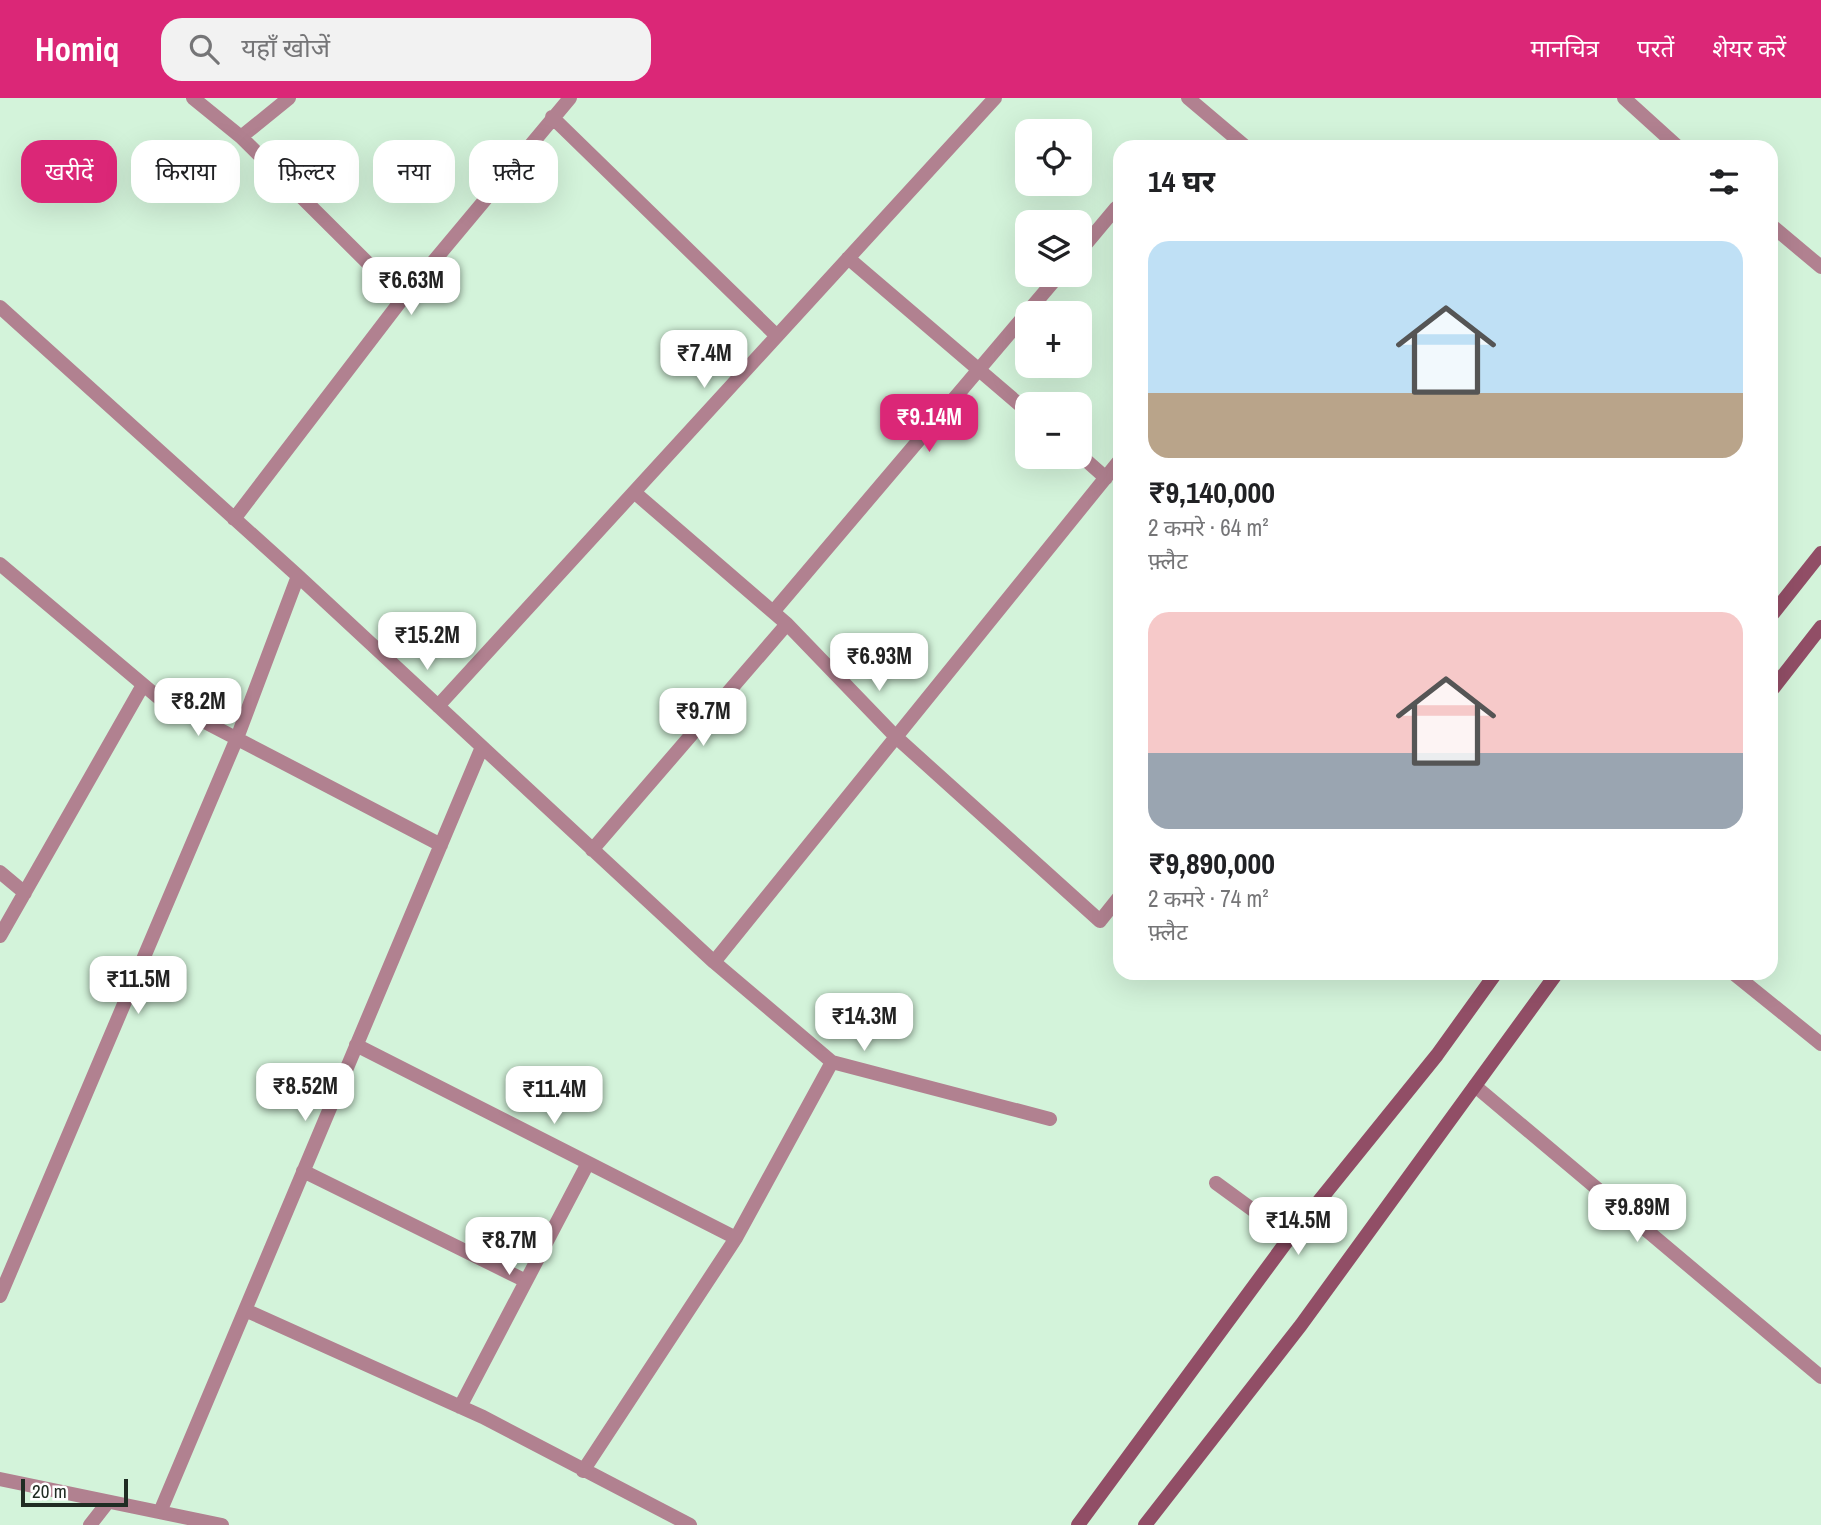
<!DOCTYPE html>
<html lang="hi">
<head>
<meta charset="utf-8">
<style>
  body { margin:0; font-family:"Archivo Narrow","Noto Sans Devanagari",sans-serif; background:#f2f2f2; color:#202124; height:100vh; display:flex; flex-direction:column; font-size:26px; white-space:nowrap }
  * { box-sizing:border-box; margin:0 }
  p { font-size:23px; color:#757577 }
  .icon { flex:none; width:38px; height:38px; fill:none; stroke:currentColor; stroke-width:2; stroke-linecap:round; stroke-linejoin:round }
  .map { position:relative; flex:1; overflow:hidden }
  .side { position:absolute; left:1113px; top:42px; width:665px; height:840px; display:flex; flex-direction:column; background:#fff; border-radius:21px; box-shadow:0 7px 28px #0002 }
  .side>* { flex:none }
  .top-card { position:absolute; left:21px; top:42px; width:665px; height:63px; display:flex; gap:14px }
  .tools { position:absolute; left:1015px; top:21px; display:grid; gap:14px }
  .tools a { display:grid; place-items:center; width:77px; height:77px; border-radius:14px; background:#fff; box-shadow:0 7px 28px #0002; font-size:35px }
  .scale { position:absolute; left:21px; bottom:18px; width:107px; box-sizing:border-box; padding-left:7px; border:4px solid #202c23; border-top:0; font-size:19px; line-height:24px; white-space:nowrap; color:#202c23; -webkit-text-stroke:5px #fff; paint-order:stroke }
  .price { position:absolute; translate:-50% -60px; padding:0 16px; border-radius:14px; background:#fff; color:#222; font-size:23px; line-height:46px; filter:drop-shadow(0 2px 4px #0008) }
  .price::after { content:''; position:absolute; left:50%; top:42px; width:21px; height:16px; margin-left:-10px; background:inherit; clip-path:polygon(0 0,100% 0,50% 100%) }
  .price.selected { background:#db2777; color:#fff }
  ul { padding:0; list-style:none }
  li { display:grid; align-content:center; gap:14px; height:371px; padding:0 35px }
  li span { display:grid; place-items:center; height:217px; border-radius:21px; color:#555 }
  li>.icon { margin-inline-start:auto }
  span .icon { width:126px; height:126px; fill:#fffc; stroke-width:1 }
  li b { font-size:30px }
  h2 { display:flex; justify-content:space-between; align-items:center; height:84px; padding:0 35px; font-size:30px }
  .chip { padding:0 24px; border-radius:21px; background:#fff; box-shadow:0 7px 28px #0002; font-size:24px; line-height:63px }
  .chip.selected { background:#db2777; color:#fff }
  header { display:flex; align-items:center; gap:42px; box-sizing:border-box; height:98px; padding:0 35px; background:#db2777; color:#fff }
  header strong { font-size:33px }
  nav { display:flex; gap:38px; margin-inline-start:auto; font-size:24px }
  .search { width:490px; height:63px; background:#f2f2f2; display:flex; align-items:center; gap:18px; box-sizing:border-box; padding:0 24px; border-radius:21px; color:#757577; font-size:26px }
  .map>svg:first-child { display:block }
</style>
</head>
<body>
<header>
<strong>Homiq</strong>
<div class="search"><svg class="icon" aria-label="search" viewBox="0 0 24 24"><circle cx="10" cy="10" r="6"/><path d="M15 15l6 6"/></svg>यहाँ खोजें</div>
<nav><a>मानचित्र</a><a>परतें</a><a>शेयर करें</a></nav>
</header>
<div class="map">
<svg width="1821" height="1427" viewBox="0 0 1821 1427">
  <rect width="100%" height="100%" fill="#d3f3da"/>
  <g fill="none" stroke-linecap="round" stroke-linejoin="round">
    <path stroke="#b18190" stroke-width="14" d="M193 0 241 39
      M289 0 241 39 403 200
      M1188 0 1246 49
      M1624 0 1678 49
      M552 19 777 238
      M1771 127 1821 169
      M1080 153 1116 110
      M848 160 1027 313
      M0 209 298 478 714 864 832 964 1050 1021
      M1080 357 1106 380
      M634 394 787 526 896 639 1100 823 1120 798
      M234 421 403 200 570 0
      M0 466 159 600 441 747
      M773 514 1059 177
      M438 608 995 0
      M592 752 787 526
      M0 774 25 795
      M0 838 143 587
      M714 864 1120 362
      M1733 875 1821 946
      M356 947 736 1140
      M1475 988 1821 1279
      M303 1073 526 1183
      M1216 1085 1290 1139
      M0 1198 237 640 298 478
      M245 1212 483 1319 690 1427
      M460 1309 588 1065
      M583 1373 736 1140 832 964
      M0 1381 222 1427
      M160 1414 482 649
      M90 1427 108 1404"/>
    <path stroke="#914e66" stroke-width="14" d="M1771 518 1821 455
      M1771 593 1821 529
      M1078 1427 1290 1139 1437 957 1496 875
      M1145 1427 1301 1227 1557 875"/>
  </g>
</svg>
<div class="tools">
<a><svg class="icon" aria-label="locate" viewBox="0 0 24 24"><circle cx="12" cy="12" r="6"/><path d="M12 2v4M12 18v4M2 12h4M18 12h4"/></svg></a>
<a><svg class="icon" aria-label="layers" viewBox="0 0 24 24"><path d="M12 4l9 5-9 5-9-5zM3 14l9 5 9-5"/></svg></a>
<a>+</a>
<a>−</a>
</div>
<div class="scale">20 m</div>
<b class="price" style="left:411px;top:219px">₹6.63M</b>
<b class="price" style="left:704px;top:292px">₹7.4M</b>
<b class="price selected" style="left:929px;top:356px">₹9.14M</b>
<b class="price" style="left:427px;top:574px">₹15.2M</b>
<b class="price" style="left:879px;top:595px">₹6.93M</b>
<b class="price" style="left:198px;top:640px">₹8.2M</b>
<b class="price" style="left:703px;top:650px">₹9.7M</b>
<b class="price" style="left:138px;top:918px">₹11.5M</b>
<b class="price" style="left:864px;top:955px">₹14.3M</b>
<b class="price" style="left:305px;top:1025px">₹8.52M</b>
<b class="price" style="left:554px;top:1028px">₹11.4M</b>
<b class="price" style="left:1637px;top:1146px">₹9.89M</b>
<b class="price" style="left:1298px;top:1159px">₹14.5M</b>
<b class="price" style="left:509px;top:1179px">₹8.7M</b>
<div class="top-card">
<a class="chip selected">खरीदें</a>
<a class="chip">किराया</a>
<a class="chip">फ़िल्टर</a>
<a class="chip">नया</a>
<a class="chip">फ़्लैट</a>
</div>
<section class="side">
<h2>14 घर<svg class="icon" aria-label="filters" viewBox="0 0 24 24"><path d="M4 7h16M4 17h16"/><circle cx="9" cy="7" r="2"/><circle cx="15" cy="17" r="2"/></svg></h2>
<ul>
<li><span style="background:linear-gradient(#bfe0f5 70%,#b9a48a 0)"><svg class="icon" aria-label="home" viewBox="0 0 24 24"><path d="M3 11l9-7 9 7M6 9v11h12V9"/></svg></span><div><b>₹9,140,000</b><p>2 कमरे · 64 m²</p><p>फ़्लैट</p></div></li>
<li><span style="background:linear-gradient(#f6c9c9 65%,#9aa5b1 0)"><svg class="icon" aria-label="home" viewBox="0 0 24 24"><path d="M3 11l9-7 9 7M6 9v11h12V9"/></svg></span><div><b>₹9,890,000</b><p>2 कमरे · 74 m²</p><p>फ़्लैट</p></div></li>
</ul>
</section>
</div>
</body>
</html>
